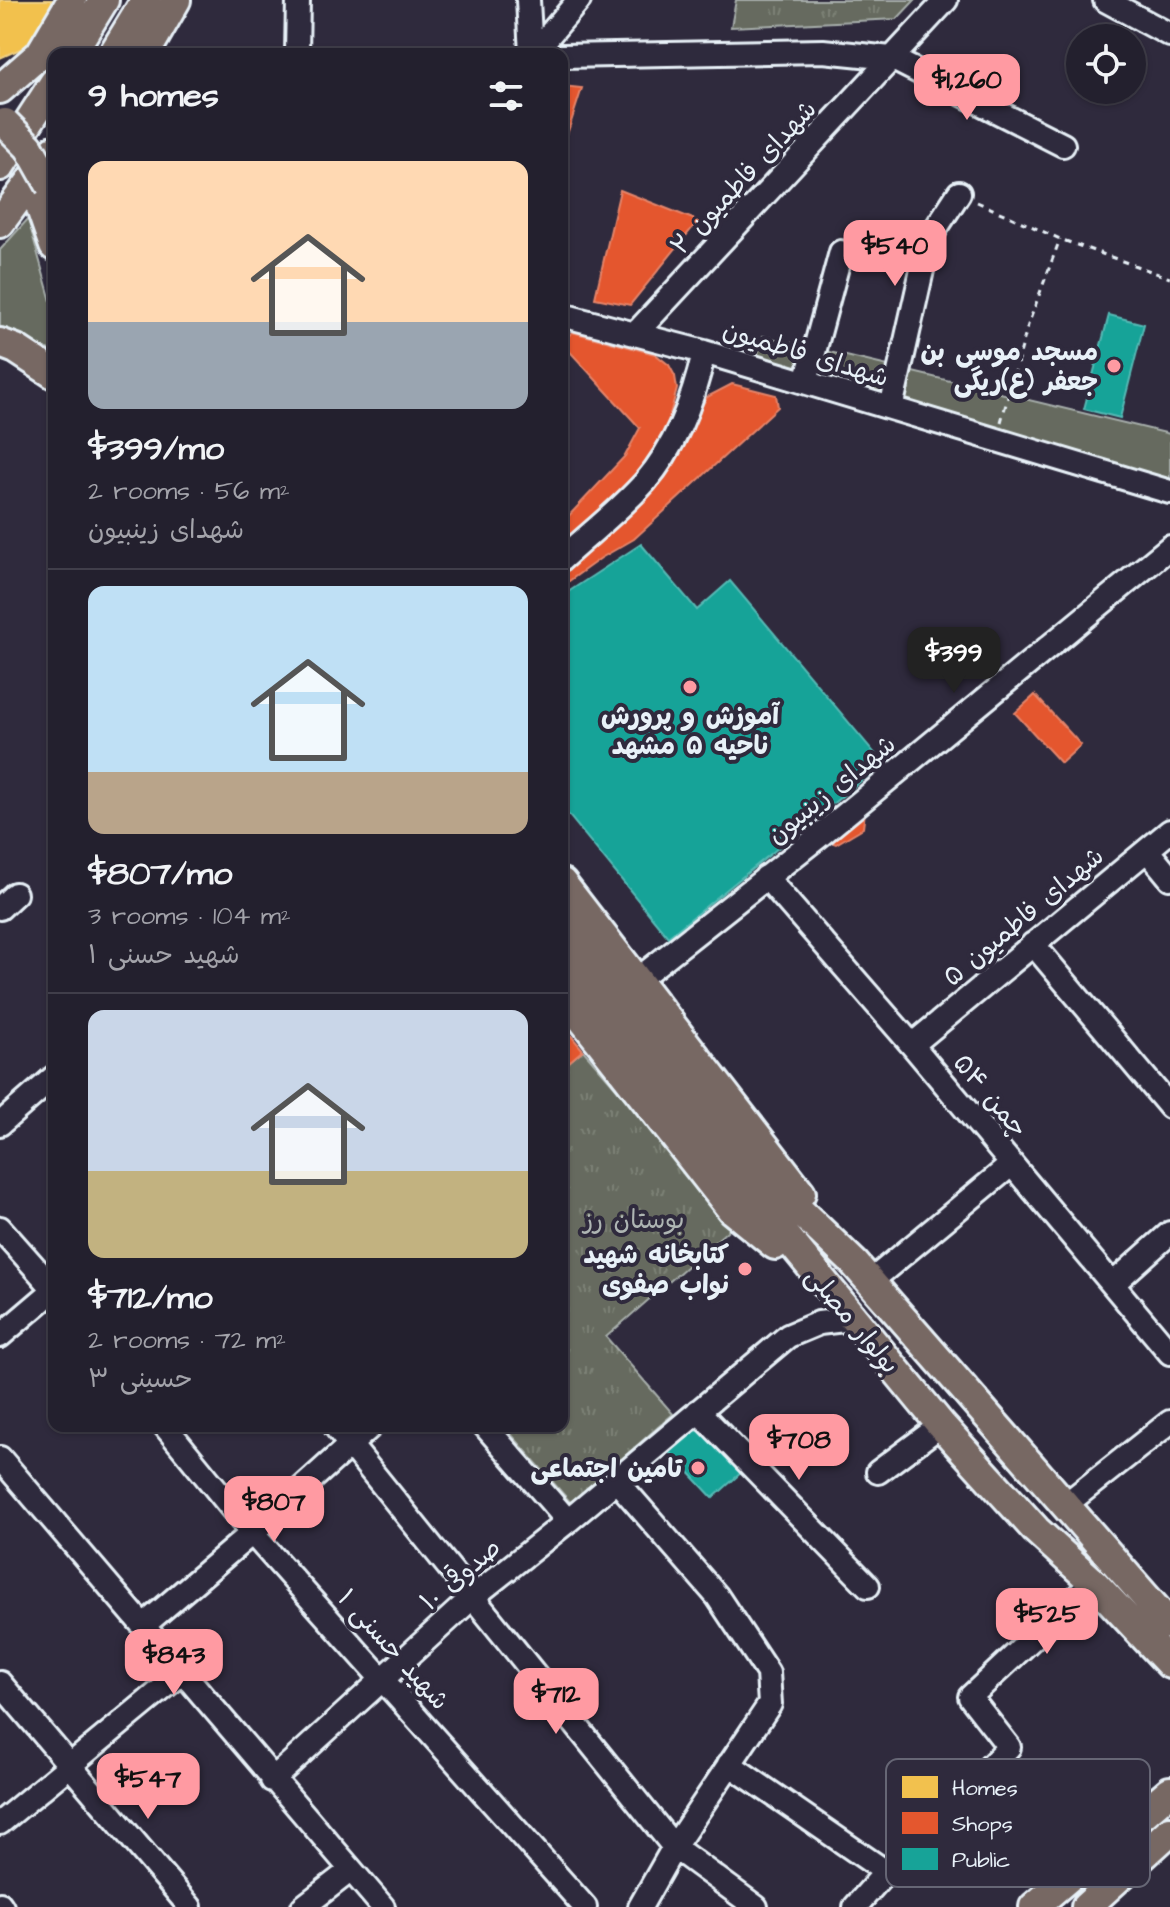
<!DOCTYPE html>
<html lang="en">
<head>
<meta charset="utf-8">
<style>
  body { margin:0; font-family:"Architects Daughter","Playpen Sans Arabic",sans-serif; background:#2f2d3a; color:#f1f3f6; height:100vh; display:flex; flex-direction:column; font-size:30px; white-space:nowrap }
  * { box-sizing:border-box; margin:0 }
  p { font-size:26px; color:#a3a3aa }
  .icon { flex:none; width:44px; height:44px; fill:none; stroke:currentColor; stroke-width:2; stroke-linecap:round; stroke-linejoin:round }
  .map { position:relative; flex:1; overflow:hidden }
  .drawer { position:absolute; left:48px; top:48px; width:520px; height:1384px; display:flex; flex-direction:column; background:#23202e; border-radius:16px; box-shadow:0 2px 6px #0004,0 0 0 2px #403e4a }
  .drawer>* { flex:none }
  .buttons { position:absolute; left:1066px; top:24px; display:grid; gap:16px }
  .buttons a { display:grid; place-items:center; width:80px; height:80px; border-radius:50%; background:#23202e; box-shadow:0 2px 6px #0004,0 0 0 2px #403e4a; font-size:40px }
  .price { position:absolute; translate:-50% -68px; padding:0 18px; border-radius:16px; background:#ff9aa2; color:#111; font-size:26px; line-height:52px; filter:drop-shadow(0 2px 4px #0008) }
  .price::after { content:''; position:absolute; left:50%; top:48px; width:24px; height:18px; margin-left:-12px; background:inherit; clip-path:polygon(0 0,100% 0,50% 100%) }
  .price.selected { background:#222; color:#fff }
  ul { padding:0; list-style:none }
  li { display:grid; align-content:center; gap:16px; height:424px; padding:0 40px }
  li+li { border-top:2px solid #403e4a }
  li span { display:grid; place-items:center; height:248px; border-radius:16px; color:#555 }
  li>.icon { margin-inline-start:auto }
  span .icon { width:144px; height:144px; fill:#fffc; stroke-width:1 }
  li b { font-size:34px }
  h2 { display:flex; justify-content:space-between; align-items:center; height:96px; padding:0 40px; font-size:34px }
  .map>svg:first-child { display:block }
</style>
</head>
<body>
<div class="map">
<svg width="1170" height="1907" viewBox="0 0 1170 1907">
  <defs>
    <pattern id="park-tufts" width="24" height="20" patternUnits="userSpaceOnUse" patternTransform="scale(2)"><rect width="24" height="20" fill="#666b5e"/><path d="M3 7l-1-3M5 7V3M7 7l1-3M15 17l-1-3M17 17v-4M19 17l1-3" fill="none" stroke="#7c8176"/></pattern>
  </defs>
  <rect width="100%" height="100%" fill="#2f2a3d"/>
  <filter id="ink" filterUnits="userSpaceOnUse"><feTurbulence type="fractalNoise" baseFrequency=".0125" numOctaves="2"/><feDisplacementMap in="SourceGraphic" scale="16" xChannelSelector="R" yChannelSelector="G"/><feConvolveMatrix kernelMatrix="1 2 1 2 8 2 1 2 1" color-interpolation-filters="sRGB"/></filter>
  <g filter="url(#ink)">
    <path fill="#666b5e" stroke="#a7aeab" stroke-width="2" d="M28 219 54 312V352L0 329V250Z
      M763 336 1170 434V481L757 357Z"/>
    <path fill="url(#park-tufts)" stroke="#a7aeab" stroke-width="2" d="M736 0H915L897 19 731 27Z
      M583 1050 734 1225 606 1337 673 1414 571 1503 504 1426H562V1068Z"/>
    <path fill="#f2c14e" stroke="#efcf81" stroke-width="2" d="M0 0H57L27 46 0 58Z"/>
    <path fill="#e4572e" stroke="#e5856b" stroke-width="2" d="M562 86 582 88 562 150Z
      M620 190 698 221 630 305 595 298Z
      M572 332 655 354 669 365 675 376 677 389 664 436 655 451 621 492 562 544V523L625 456 640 428 562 343Z
      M732 384 776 395 778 407 634 539 601 558 562 586V572L623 513 679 448 707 397Z
      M1035 695 1081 745 1061 763 1015 713Z
      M867 795 863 828 836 844 818 837Z
      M562 1025 583 1050 562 1068Z"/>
    <path fill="#17a398" stroke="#56bab5" stroke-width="2" d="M1109 315 1144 324 1120 418 1084 409Z
      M641 544 697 610 730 581 883 763 668 937 562 807V596Z
      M694 1431H707L743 1471 713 1498 670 1452Z"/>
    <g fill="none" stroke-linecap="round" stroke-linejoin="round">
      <g stroke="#e8f1f8" stroke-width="28">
        <path id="minor" d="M528 0 531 54
          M1105 0 1170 35
          M297 54 298 0
          M533 54 579 0
          M562 56 823 51 891 58 1063 145
          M562 315 704 352 1170 492
          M636 333 946 0
          M806 382 841 252
          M891 408 929 239 959 193
          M562 559C589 534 620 510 645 482 676 446 694 398 704 352
          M1147 850 1170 878
          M766 877 912 1045 1170 1353
          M0 908 15 894
          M1033 944 1170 1107
          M637 980 818 837 1170 547
          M912 1045 1170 831
          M0 1124 54 1077
          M0 1228 54 1289
          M870 1282 1012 1164
          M1114 1283 1170 1233
          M0 1336 54 1290
          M698 1411 868 1586
          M165 1426 252 1533 585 1907
          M335 1426 674 1847 756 1907
          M485 1426 568 1521
          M0 1458 383 1907
          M878 1472 941 1425
          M616 1480 717 1596 768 1673 770 1704 674 1847 640 1907
          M1065 1505 1170 1422
          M144 1625 252 1533 371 1426
          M0 1683 190 1907
          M729 1764 886 1872
          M984 1772 1075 1875
          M272 1780 474 1596 568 1521 788 1336 819 1323 853 1319
          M0 1823 183 1672
          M0 1904 2 1907
          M303 1907 351 1870
          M855 1907 886 1872 1009 1747 970 1697 1093 1582"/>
      </g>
      <g stroke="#e8f1f8" stroke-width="34">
        <path id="major" d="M71 54 104 0
          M113 54 146 0
          M145 54 176 0
          M0 89 40 54 72 0
          M0 166 54 83
          M38 200 54 246
          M0 223 54 150
          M0 343 16 349 54 374
          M562 883 801 1193
          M562 915 650 1034 748 1161 854 1263 1170 1625
          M562 953 629 1045 941 1425 1036 1530 1093 1582 1170 1664
          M562 993 732 1210 775 1245
          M1034 1907 1170 1791
          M1086 1907 1170 1831"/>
      </g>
      <path stroke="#e8f1f8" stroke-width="3" stroke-dasharray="6 6" stroke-linecap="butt" d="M977 202 1060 239 1170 278
        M1001 422 1028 325 1060 239"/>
      <use href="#minor" stroke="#2f2a3d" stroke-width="22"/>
      <use href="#major" stroke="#776864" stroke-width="28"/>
      <g stroke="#e8f1f8" stroke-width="34" stroke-linecap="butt">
        <path id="major-bridge" d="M5 123 29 147 51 186"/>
      </g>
      <use href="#major-bridge" stroke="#776864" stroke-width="28"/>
    </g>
  </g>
  <g fill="#ff9aa2" stroke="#2f2a3d" stroke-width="3">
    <circle cx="1114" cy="366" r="8"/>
    <circle cx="690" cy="687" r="8"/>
    <circle cx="745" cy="1269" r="8"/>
    <circle cx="698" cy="1468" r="8"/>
  </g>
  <g text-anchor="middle" stroke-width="8" stroke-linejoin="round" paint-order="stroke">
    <g font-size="26" fill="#e8f1f8" stroke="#2f2a3d">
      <text transform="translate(743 177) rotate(-47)" y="9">شهدای فاطمیون ۲</text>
      <text transform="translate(806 353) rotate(17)" y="9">شهدای فاطمیون</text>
      <text transform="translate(831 789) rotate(-39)" y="9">شهدای زینبیون</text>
      <text transform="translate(1023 916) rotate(-40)" y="9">شهدای فاطمیون ۵</text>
      <text transform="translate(991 1095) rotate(50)" y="9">چمن ۵۴</text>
      <text transform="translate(853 1320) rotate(50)" y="9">بولوار مصلی</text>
      <text transform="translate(460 1574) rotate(-40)" y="9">صدوقی ۱۰</text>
      <text transform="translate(394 1649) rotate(48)" y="9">شهید حسنی ۱</text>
    </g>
    <g font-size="26" font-weight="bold" fill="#e8f1f8" stroke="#2f2a3d" text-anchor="end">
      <text x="1098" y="360">مسجد موسی بن<tspan x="1098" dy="30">جعفر (ع)ریگی</tspan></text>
      <text x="690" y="724" text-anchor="middle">آموزش و پرورش<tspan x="690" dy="30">ناحیه ۵ مشهد</tspan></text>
      <text x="729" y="1263">کتابخانه شهید<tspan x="729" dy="30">نواب صفوی</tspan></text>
      <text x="682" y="1477">تامین اجتماعی</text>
    </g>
    <g font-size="26" fill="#aeb5b3" stroke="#2f2a3d">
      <text x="634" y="1228">بوستان رز</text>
    </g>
  </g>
  <rect x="886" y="1759" width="264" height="128" rx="12" fill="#2f2a3d" stroke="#666675" stroke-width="2"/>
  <rect x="902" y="1776" width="36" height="22" fill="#f2c14e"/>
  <rect x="902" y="1812" width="36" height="22" fill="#e4572e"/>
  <rect x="902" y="1848" width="36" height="22" fill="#17a398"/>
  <g font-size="22" fill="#e8f1f8">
    <text x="952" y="1795">Homes</text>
    <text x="952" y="1831">Shops</text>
    <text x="952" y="1867">Public</text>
  </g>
</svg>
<div class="buttons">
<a><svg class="icon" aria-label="locate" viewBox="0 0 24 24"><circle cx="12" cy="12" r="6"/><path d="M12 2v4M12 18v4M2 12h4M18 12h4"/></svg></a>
</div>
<b class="price" style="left:967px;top:122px">$1,260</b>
<b class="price" style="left:895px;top:288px">$540</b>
<b class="price selected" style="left:954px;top:695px">$399</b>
<b class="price" style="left:799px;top:1482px">$708</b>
<b class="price" style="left:274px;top:1544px">$807</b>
<b class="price" style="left:1047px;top:1656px">$525</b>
<b class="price" style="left:174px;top:1697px">$843</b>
<b class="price" style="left:556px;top:1736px">$712</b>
<b class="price" style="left:148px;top:1821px">$547</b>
<section class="drawer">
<h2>9 homes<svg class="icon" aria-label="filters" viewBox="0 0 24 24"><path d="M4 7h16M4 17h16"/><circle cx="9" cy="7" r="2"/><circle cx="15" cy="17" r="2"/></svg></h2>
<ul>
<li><span style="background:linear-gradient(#ffd9b3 65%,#9aa5b1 0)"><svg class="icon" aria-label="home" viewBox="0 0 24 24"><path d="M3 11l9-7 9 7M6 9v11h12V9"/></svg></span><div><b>$399/mo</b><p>2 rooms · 56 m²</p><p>شهدای زینبیون</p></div></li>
<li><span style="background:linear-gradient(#bfe0f5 75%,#b9a48a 0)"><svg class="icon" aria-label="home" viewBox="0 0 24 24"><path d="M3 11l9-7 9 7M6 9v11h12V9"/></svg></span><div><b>$807/mo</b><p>3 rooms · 104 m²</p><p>شهید حسنی ۱</p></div></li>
<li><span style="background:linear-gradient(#c9d6e8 65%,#c2b280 0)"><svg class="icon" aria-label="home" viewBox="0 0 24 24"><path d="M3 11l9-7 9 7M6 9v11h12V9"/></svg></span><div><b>$712/mo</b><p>2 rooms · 72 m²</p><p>حسینی ۳</p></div></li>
</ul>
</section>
</div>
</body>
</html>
